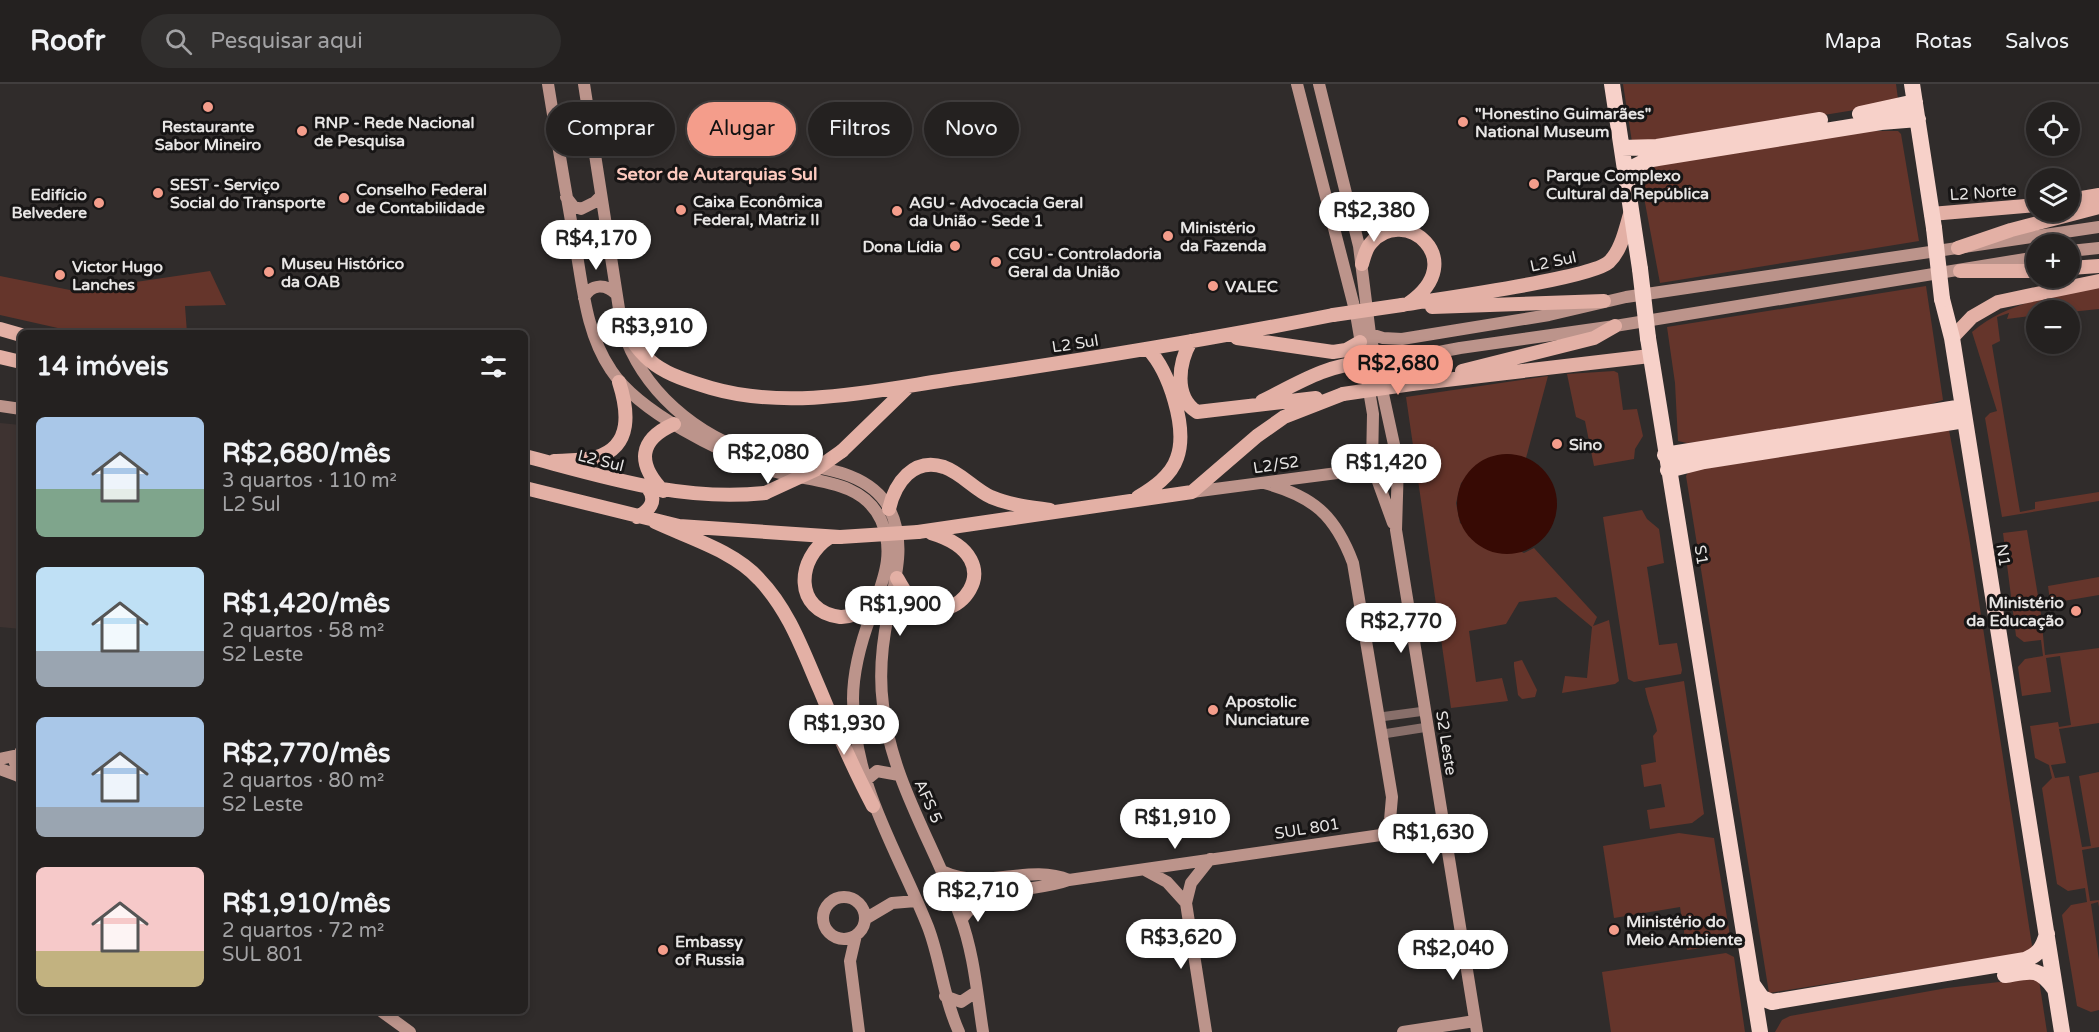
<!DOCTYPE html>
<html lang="pt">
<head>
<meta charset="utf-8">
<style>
  body { margin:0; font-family:"Varela Round",sans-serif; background:#302e2d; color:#f1f3f6; height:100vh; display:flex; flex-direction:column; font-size:22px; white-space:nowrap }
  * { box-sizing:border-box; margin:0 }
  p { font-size:20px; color:#a3a3a5 }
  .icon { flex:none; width:33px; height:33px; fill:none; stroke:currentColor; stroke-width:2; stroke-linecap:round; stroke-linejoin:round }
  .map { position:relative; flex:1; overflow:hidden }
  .sheet { position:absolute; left:18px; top:246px; width:510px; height:684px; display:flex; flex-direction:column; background:#242120; border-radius:9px; box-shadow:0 3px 9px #0003,0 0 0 2px #413e3e }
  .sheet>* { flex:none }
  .hud { position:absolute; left:546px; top:18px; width:570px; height:54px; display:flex; gap:12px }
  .fabs { position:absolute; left:2026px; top:18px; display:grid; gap:12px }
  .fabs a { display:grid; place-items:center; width:54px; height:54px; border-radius:50%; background:#242120; box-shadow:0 3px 9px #0003,0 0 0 2px #413e3e; font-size:30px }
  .price { position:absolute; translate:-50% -51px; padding:0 14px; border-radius:21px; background:#fff; color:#222; font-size:20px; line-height:39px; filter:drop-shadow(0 2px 3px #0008) }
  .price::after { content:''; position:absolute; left:50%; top:36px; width:18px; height:14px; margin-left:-9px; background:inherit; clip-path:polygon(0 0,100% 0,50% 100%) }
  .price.selected { background:#f49d8b; color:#111 }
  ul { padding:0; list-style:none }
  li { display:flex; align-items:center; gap:18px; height:150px; padding:0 18px }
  li span { display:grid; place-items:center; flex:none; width:168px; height:120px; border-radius:9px; color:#555 }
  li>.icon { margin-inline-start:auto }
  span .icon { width:72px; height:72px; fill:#fffc; stroke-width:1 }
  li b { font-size:26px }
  h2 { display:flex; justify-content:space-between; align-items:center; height:72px; padding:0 18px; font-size:26px }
  .tag { padding:0 21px; border-radius:27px; background:#242120; box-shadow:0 3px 9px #0003,0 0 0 2px #413e3e; font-size:21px; line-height:54px }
  .tag.selected { background:#f49d8b; color:#111 }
  header { display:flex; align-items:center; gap:36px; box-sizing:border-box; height:84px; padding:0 30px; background:#242120; border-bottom:2px solid #413e3e }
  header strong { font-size:28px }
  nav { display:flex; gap:33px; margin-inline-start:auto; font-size:21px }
  .search { width:420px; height:54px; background:#302e2d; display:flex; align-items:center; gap:15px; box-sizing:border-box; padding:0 21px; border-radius:33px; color:#a3a3a5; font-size:22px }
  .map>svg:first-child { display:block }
</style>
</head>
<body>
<header>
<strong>Roofr</strong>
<div class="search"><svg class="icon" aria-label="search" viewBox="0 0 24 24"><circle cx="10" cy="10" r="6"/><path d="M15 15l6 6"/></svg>Pesquisar aqui</div>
<nav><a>Mapa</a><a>Rotas</a><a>Salvos</a></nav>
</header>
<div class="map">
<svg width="2099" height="948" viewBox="0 0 2099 948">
  <rect width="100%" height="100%" fill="#302c2b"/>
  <path fill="#3e3331" d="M0 339 21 341V545L0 543Z"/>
  <path fill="#65352b" d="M1623 0H1896L1898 15 1873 23 1665 57 1632 58Z
    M1869 47H1898L1901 50 1919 157 1660 199 1640 92 1642 87 1660 81Z
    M210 187 226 221 185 222 187 249H80L0 231V192L75 207Z
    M1926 202 1943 316 1912 326 1719 356 1687 359 1678 357 1675 299 1667 243Z
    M2099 203V225L2070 228 2037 226V231L2007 235 2009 229 1997 233 2000 257 1992 261 2020 428 2035 425V418L2099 408V417L2002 433 1985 334 1990 329 1997 327 1972 248C2007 218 2055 211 2099 203Z
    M1614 287 1618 289 1623 326 1637 325 1643 352 1635 365 1634 375 1594 382 1585 337 1576 333 1567 290Z
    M1548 292 1526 374 1508 370 1488 374 1461 399 1456 419 1460 439 1524 469 1534 464 1597 533 1593 542 1609 536 1619 597 1615 600 1562 609 1565 592 1587 594 1592 543 1556 513 1519 518 1506 540 1469 547 1476 598 1502 594 1508 617 1451 624 1406 313Z
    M1949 346 1969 453 2033 868 1769 909 1686 392 1689 387Z
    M1642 426 1647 435 1659 445 1664 479 1647 483 1659 561 1677 559 1682 586 1681 590 1634 598 1628 595 1603 433Z
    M2027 446 2039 518 2050 517 2048 502 2099 493V511L2040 521 2045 571 2099 564V639L2059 645 2066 679 2051 681 2055 694 2069 692 2082 763 2091 762 2079 692 2099 688V763L2082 766 2090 817 2099 816V823L2098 818 2091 820 2099 876V926L2091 928 2077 922 2062 831 2071 821 2087 818 2085 804 2068 807 2057 800 2042 704 2052 694 2049 681 2035 674 2030 642 2058 638 2059 643 2071 641 2060 572 2046 574 2051 608 2022 612 2018 583 2025 575 2043 572 2041 556 2024 558 2016 552 2003 449Z
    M1522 576 1537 606 1535 613 1522 615 1518 611 1514 582V578Z
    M1684 597 1704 730 1692 739 1650 745 1647 726 1665 723 1661 700 1644 703 1641 681 1656 678 1653 652 1657 647C1654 631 1648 620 1645 604Z
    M1679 749 1714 754 1730 852 1710 863 1687 866 1680 823 1614 834 1603 762Z
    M1726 869 1734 873 1745 948H1611L1602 888Z
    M2034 894 2039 896 2047 948H1775L1782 936 1790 932 1947 904Z"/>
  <path fill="#370a04" d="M1457 420a50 50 0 1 1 100 0a50 50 0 1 1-100 0Z"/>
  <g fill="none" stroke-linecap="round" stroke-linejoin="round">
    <path stroke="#886f6a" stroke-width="9" d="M1380 633 1425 627
      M1383 650 1428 643"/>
    <path stroke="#bc948b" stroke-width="12" d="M548 0C557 55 566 110 576 165 583 206 587 251 611 286 639 329 722 369 770 386 808 399 861 393 881 436 896 471 882 498 871 531 861 558 853 586 853 615 854 703 897 765 928 843 941 877 943 913 959 948
      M584 0 622 244C642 307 696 352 759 371 801 384 865 380 889 424 907 458 895 496 888 531 882 560 879 591 883 621 891 696 935 762 960 832 974 869 977 910 983 948
      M1297 0 1356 230 1373 330 1372 381 1393 439
      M1319 0 1359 162 1370 250 1398 379 1396 446 1477 948
      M566 113 573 122 581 125 595 118 601 112
      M2070 167 2099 164
      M584 214C591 199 606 200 616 210
      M1370 250 1383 254 1402 255 1549 231 1626 213 2099 143
      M1377 286 1402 275 1460 264 1615 242 2037 173
      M0 322 21 325
      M1264 399C1313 412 1335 431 1353 479L1392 713 1390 736 1382 750
      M1192 408 1345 388 1366 389 1389 396 1398 394
      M21 667 15 679 21 695
      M0 675 18 671
      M0 685 19 692
      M866 696 877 687 899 691
      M1145 786 1167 798 1186 819
      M944 788C985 807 1029 779 1069 796
      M823 834a21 21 0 1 1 42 0a21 21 0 1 1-42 0Z
      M865 835 892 819 916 817
      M962 835C986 799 1032 810 1069 796L1443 742
      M856 851 850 877 859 948
      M945 912 961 918 976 908
      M381 927 410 948
      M1206 948 1186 819 1191 799 1210 775
      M1403 948 1475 937"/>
    <path stroke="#e3b0a5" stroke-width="14" d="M2070 116 2099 111
      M1931 130 2037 121
      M1958 164 2011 146 2099 123
      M1362 180C1364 173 1366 164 1371 159 1404 120 1471 176 1409 219
      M2070 184 2099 182
      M1960 187H2037
      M1402 221C1437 215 1590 195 1609 178 1622 166 1626 142 1631 127
      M1432 223 1604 217
      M619 233C641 280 663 290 711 304 794 328 885 304 967 293 1090 275 1212 255 1333 231
      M0 245 21 251
      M1237 254 1333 268 1346 266 1360 258
      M1952 254 1972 233 1998 218 2099 197
      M1191 257C1179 278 1173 312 1197 328L1316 314
      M0 273 21 278
      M1462 287 1594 254 1615 242
      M1412 300 1650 272
      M1262 317C1295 301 1327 280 1364 279
      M842 367 909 302
      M525 372C605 393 681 418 765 409
      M554 377C568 376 584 377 597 373 633 362 628 326 619 298
      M525 404 679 442 840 453
      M663 407C637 380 638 356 674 340
      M1138 413C1153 404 1171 392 1177 374 1188 344 1169 287 1148 265
      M889 425C895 399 913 373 944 383 961 389 974 405 991 413 1010 421 1030 423 1050 426
      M637 433C649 427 658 417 648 404
      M655 438C689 454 734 467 759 495 789 526 803 567 820 606 836 645 853 684 873 722
      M918 448 1192 408 1257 352 1284 333 1343 310
      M830 453C796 474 793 527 840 533 852 534 864 525 875 520
      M897 494C902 502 906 511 913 517 953 552 1018 475 931 449"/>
    <path stroke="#f7d1c9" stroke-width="16" d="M1612 0 1640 185
      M1912 0 1934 144
      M1860 30 1915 18
      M1622 64 1657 63 1820 36
      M1626 87 1648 76 1659 74 1881 38 1918 35
      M1942 215 1952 254 2062 948
      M1648 254 1760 948
      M1665 371 1963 323
      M1668 386 1704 377 1965 336
      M2005 891C2030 887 2038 882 2054 904
      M1753 901 1762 914 1772 918 2025 876C2039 870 2043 864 2047 850"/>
    <path stroke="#e3b0a5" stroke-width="14" d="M1333 231 1402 221
      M1343 310 1412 300
      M765 409 815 386 842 367
      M840 453 918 448"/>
    <path stroke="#f7d1c9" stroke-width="16" d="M1934 144 1942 215
      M1640 185 1648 254"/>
  </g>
  <g fill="#f49d8b" stroke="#171515" stroke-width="2">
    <circle cx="208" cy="23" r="6"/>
    <circle cx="1463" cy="38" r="6"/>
    <circle cx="302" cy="47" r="6"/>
    <circle cx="1534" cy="100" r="6"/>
    <circle cx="158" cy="109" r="6"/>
    <circle cx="344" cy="114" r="6"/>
    <circle cx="99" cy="119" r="6"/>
    <circle cx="681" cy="126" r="6"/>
    <circle cx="897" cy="127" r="6"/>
    <circle cx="1168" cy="152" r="6"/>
    <circle cx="955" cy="162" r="6"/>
    <circle cx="996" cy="178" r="6"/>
    <circle cx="269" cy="188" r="6"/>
    <circle cx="60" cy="191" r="6"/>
    <circle cx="1213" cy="202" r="6"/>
    <circle cx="1557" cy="360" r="6"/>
    <circle cx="2076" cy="527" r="6"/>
    <circle cx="1213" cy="626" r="6"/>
    <circle cx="1614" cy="846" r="6"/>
    <circle cx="663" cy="866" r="6"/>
  </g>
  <g text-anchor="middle" stroke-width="6" stroke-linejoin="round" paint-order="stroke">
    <g font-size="16" font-weight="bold" fill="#e7e5e4" stroke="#171515" text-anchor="start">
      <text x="1475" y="35">"Honestino Guimarães"<tspan x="1475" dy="18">National Museum</tspan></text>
      <text x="314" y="44">RNP - Rede Nacional<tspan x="314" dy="18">de Pesquisa</tspan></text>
      <text x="208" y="48" text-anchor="middle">Restaurante<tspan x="208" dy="18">Sabor Mineiro</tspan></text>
      <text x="1546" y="97">Parque Complexo<tspan x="1546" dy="18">Cultural da República</tspan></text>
      <text x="170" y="106">SEST - Serviço<tspan x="170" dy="18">Social do Transporte</tspan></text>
      <text x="356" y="111">Conselho Federal<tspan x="356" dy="18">de Contabilidade</tspan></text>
      <text x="87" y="116" text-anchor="end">Edifício<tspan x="87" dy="18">Belvedere</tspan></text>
      <text x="693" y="123">Caixa Econômica<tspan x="693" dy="18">Federal, Matriz II</tspan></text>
      <text x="909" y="124">AGU - Advocacia Geral<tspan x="909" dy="18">da União - Sede 1</tspan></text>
      <text x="1180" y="149">Ministério<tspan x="1180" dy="18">da Fazenda</tspan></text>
      <text x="943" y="168" text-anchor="end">Dona Lídia</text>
      <text x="1008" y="175">CGU - Controladoria<tspan x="1008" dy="18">Geral da União</tspan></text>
      <text x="281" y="185">Museu Histórico<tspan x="281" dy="18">da OAB</tspan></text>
      <text x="72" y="188">Victor Hugo<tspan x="72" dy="18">Lanches</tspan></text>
      <text x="1225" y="208">VALEC</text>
      <text x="1569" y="366">Sino</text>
      <text x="2064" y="524" text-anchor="end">Ministério<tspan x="2064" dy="18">da Educação</tspan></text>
      <text x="1225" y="623">Apostolic<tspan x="1225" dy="18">Nunciature</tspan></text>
      <text x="1626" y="843">Ministério do<tspan x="1626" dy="18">Meio Ambiente</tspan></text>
      <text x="675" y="863">Embassy<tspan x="675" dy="18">of Russia</tspan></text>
    </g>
    <g font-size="16" fill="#e7e5e4" stroke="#171515">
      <text transform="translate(1983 108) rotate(-4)" y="6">L2 Norte</text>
      <text transform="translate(1553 177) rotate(-12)" y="6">L2 Sul</text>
      <text transform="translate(1075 259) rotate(-9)" y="6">L2 Sul</text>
      <text transform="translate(601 376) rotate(14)" y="6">L2 Sul</text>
      <text transform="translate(1276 380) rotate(-9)" y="6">L2/S2</text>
      <text transform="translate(1702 471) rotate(81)" y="6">S1</text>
      <text transform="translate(2004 471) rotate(81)" y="6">N1</text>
      <text transform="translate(1447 659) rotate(81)" y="6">S2 Leste</text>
      <text transform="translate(929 717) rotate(66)" y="6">AFS 5</text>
      <text transform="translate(1307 744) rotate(-9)" y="6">SUL 801</text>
    </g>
    <g font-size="18" font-weight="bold" fill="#fdcabf" stroke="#171515">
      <text x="717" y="96">Setor de Autarquias Sul</text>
    </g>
  </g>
</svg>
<div class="fabs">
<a><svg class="icon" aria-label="locate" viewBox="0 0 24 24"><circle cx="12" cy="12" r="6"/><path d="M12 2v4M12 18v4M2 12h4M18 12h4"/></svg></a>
<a><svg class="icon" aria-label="layers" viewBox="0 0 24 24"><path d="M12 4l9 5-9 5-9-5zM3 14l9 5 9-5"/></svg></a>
<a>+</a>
<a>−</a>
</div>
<b class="price" style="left:1374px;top:159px">R$2,380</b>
<b class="price" style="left:596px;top:187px">R$4,170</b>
<b class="price" style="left:652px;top:275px">R$3,910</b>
<b class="price selected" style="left:1398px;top:312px">R$2,680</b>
<b class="price" style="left:768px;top:401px">R$2,080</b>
<b class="price" style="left:1386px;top:411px">R$1,420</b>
<b class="price" style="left:900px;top:553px">R$1,900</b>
<b class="price" style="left:1401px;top:570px">R$2,770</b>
<b class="price" style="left:844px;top:672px">R$1,930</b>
<b class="price" style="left:1175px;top:766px">R$1,910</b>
<b class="price" style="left:1433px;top:781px">R$1,630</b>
<b class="price" style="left:978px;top:839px">R$2,710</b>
<b class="price" style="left:1181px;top:886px">R$3,620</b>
<b class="price" style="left:1453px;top:897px">R$2,040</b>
<div class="hud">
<a class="tag">Comprar</a>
<a class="tag selected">Alugar</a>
<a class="tag">Filtros</a>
<a class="tag">Novo</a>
</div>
<section class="sheet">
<h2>14 imóveis<svg class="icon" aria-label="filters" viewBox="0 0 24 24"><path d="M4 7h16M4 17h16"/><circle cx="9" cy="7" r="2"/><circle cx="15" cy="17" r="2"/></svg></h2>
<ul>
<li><span style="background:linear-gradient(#a9c7e8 60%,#7fa58c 0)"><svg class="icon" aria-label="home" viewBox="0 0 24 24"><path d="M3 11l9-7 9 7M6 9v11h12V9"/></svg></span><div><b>R$2,680/mês</b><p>3 quartos · 110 m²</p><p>L2 Sul</p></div></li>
<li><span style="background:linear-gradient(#bfe0f5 70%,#9aa5b1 0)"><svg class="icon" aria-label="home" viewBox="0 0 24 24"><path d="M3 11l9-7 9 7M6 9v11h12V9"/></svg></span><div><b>R$1,420/mês</b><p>2 quartos · 58 m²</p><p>S2 Leste</p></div></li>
<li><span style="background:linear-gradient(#a9c7e8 75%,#9aa5b1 0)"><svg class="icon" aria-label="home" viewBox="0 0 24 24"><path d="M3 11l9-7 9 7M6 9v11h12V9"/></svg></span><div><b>R$2,770/mês</b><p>2 quartos · 80 m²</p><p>S2 Leste</p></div></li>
<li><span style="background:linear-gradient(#f6c9c9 70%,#c2b280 0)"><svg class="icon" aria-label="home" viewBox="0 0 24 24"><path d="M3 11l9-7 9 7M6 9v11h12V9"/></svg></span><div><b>R$1,910/mês</b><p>2 quartos · 72 m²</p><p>SUL 801</p></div></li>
</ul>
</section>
</div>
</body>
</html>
